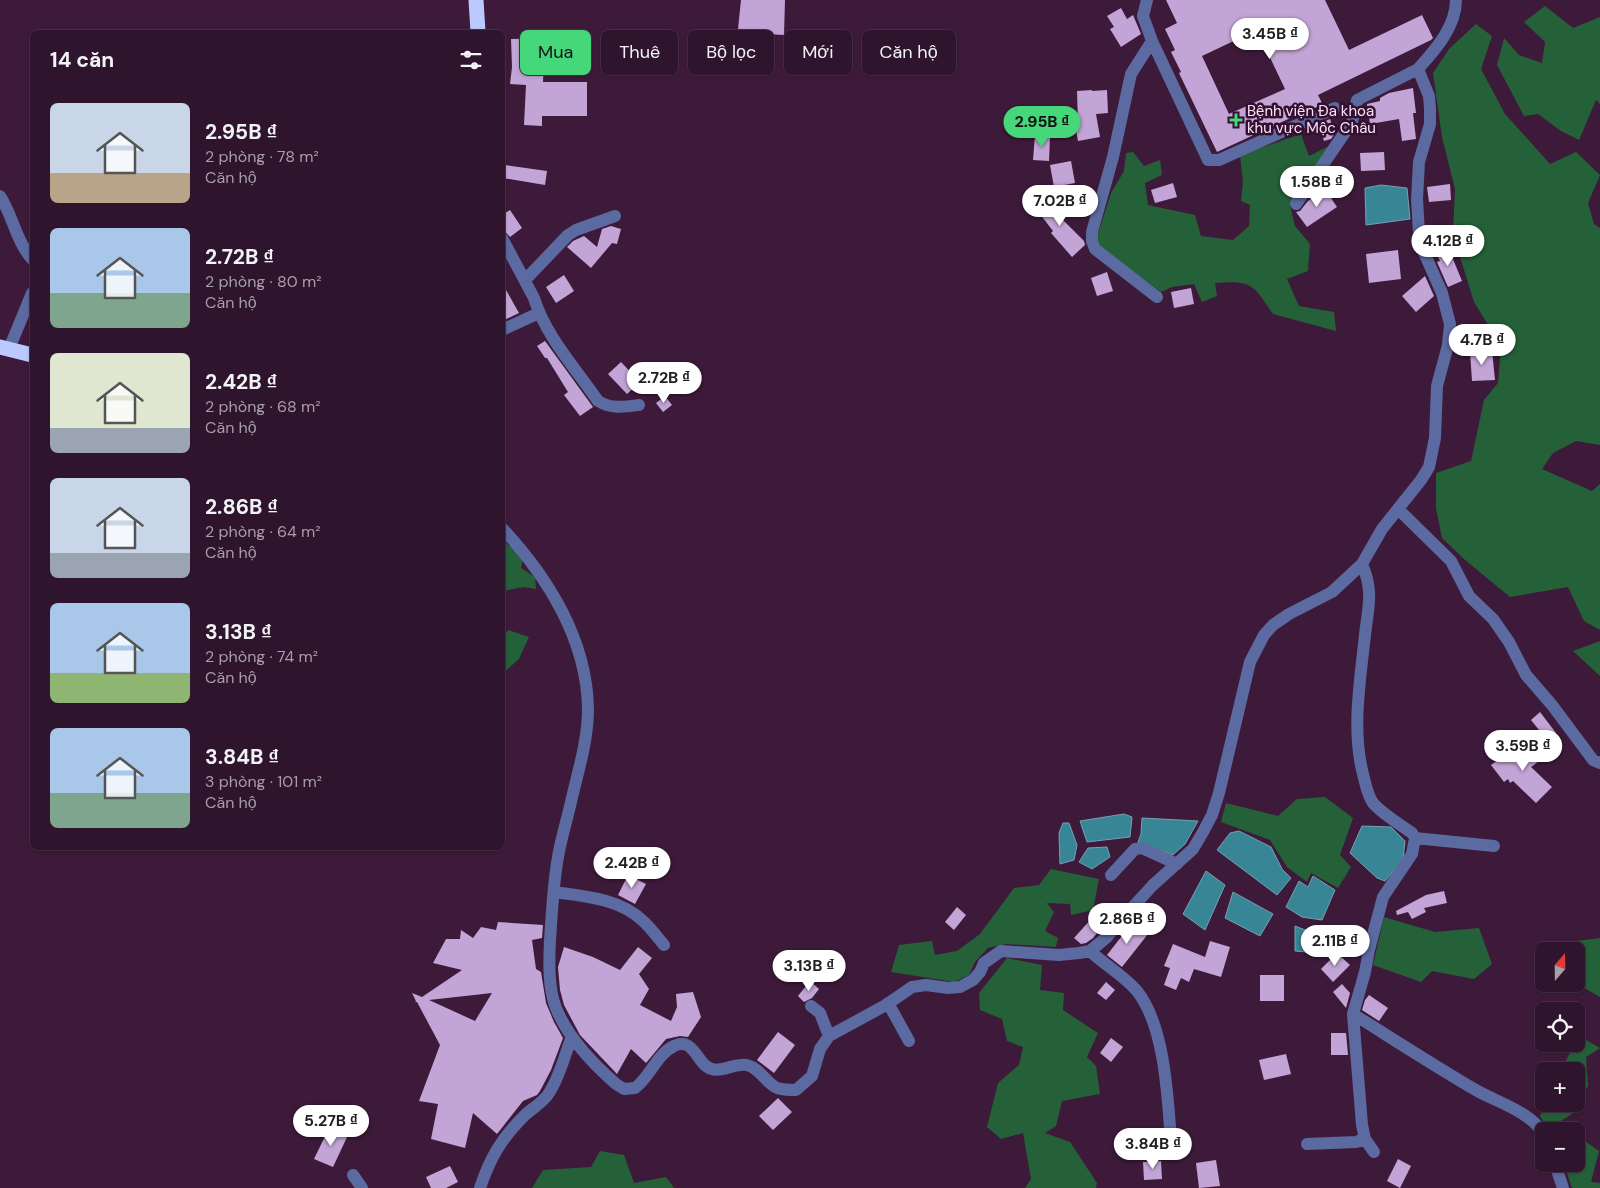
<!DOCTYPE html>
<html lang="vi">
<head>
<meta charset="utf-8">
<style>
  body { margin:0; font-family:"DM Sans",sans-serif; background:#3a2138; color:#f1f3f6; height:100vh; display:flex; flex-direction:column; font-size:19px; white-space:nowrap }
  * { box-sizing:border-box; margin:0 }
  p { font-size:16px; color:#a79ea9 }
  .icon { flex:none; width:28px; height:28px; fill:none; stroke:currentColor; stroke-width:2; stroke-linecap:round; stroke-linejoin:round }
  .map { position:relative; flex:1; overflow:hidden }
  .details { position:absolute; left:30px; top:30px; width:475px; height:820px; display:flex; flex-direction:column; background:#2e142c; border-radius:8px; box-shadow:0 1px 4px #0004,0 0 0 1px #493348 }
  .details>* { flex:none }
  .guide { position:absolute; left:520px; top:30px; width:475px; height:45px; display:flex; gap:10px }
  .needle { width:32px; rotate:20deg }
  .controls { position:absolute; left:1535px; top:942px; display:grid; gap:10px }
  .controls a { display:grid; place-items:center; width:50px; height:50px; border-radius:8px; background:#2e142c; box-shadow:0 1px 4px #0004,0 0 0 1px #493348; font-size:25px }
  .price { position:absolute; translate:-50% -42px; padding:0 11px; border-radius:18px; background:#fff; color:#222; font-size:16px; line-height:32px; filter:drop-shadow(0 1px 2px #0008) }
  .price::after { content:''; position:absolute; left:50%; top:30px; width:15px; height:11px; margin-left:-8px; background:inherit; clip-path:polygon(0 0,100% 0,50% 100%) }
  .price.active { background:#45d77a; color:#111 }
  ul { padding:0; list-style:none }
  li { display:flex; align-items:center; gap:15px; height:125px; padding:0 20px }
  li span { display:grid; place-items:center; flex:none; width:140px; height:100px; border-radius:8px; color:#555 }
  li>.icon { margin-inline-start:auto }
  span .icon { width:60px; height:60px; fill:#fffc; stroke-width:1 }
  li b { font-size:21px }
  h2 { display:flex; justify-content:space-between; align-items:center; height:60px; padding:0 20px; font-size:21px }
  .tag { padding:0 18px; border-radius:8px; background:#2e142c; box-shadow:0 1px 4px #0004,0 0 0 1px #493348; font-size:18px; line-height:45px }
  .tag.active { background:#45d77a; color:#111 }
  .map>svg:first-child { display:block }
</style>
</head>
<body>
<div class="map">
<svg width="1600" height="1188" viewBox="0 0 1600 1188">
  <rect width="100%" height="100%" fill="#3e1a3a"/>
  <path fill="#246138" d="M1545 6 1573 28 1600 17V104L1596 100 1579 140 1561 131 1538 114 1524 116 1497 65 1504 38 1519 55 1542 63 1545 42 1524 22Z
    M1476 24 1492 36 1481 69 1505 114 1550 164 1576 152 1600 175 1588 203 1594 224 1600 228V445L1576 441 1553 453 1542 469 1592 491 1600 484V630L1584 621 1568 587 1510 597 1464 559 1442 538 1436 508V473L1471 461 1484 400 1498 383 1501 346 1474 302 1453 234 1455 189 1442 137 1433 73 1449 49Z
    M1301 134 1309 156 1331 145 1290 205 1295 226 1310 244 1308 271 1287 279 1299 306 1334 312 1336 331 1273 314C1253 285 1253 280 1215 283L1217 296 1202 302 1194 284 1172 287 1161 292 1098 245V234L1111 193 1124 171 1126 153 1133 152 1144 166 1160 160 1162 175 1145 183 1148 205 1195 215 1201 236 1233 240 1249 226 1250 205 1241 201 1243 181 1240 155Z
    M502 541 518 551 523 559 521 568 535 577 536 589 523 587 503 591Z
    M508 630 529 637 519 659 503 673V639Z
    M1600 641V676L1573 651Z
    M1325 797 1353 818 1340 855 1351 867 1338 888 1311 873 1307 882 1287 867 1270 840 1221 822 1226 803 1278 816 1297 799Z
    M1051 869 1099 879 1093 910 1071 915 1070 904 1047 903 1054 912 1045 931 1058 938 1056 947 1006 944 988 948 975 962 969 975 954 982 891 972 899 945 932 941 935 955 957 951 980 934 1014 888 1039 885Z
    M1384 917 1435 932 1479 928 1492 964 1474 979 1432 971 1421 982 1373 965Z
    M1600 938V997L1576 983V951H1568L1569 942Z
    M1007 958 1042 965 1040 990 1064 993 1063 1010 1098 1033 1087 1057 1096 1066 1100 1094 1062 1101 1056 1126 1045 1133 1070 1142 1097 1183 1096 1188H1025L1031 1179 1023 1133 1001 1139 987 1127 998 1083 1019 1065 1023 1047 1007 1041 1002 1019 980 1010 979 993Z
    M1577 1035 1600 1048 1586 1057 1588 1086 1572 1114 1559 1122 1571 1131H1550L1540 1116 1546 1104H1576V1071H1561L1574 1044H1576Z
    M1576 1135 1599 1151 1591 1182 1600 1183V1188H1572L1564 1164H1576Z
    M600 1151 624 1155 634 1183 666 1177 674 1188H532L543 1170 591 1167Z"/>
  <path fill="#388695" stroke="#72a2b2" d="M1381 185 1407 188 1410 219 1366 225 1365 188Z
    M1124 814 1132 817 1130 837 1087 842 1080 821Z
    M1142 818 1198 821 1185 844 1173 855 1138 842 1141 834Z
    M1063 823H1069L1077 845 1074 860 1060 864 1059 833Z
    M1362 826 1391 827 1405 841 1403 860 1385 881 1377 878 1350 853Z
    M1239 831 1271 847 1282 869 1291 878 1277 895 1217 850 1230 833Z
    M1107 847 1110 857 1092 869 1079 862 1088 848Z
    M1206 871 1225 885 1205 930 1183 914Z
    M1313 876 1335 890 1322 920 1302 917 1286 907 1299 881 1308 887Z
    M1233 892 1273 914 1260 936 1225 918Z
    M1295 926 1308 931 1307 952 1295 951Z"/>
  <path fill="#c2a5d6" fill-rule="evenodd" d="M741 0H785L784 35 765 34V32L738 29Z
    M1166 0H1325L1349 50 1422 15 1433 38 1431 40 1318 95 1323 105 1314 108V107L1217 152 1179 73 1181 72 1171 52 1175 50 1165 29 1177 23ZM1257 30 1285 89 1229 114 1202 56Z
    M1121 8 1127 19 1133 15 1141 34 1121 47 1110 29 1114 27 1107 16Z
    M556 38 557 60H544L543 82H587V116H542V126L524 125 526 85 510 84 512 67 511 39Z
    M1413 88 1416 113H1413L1416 139 1402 141 1399 119 1370 124 1367 104 1380 101V98L1389 93Z
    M1092 90V91L1107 90 1108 113 1096 114 1100 137 1078 141 1075 124 1078 123 1077 91Z
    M1330 119 1335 133 1331 139 1324 141 1319 124Z
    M1035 135 1050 137 1049 161 1033 160Z
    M1384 152 1385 170 1361 171 1360 153Z
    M1071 161 1075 183 1054 187 1050 165Z
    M505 165 547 171 545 185 503 178Z
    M1173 183 1177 197 1155 203 1151 190Z
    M1450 184 1451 200 1429 202 1427 187Z
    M1325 189 1337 207 1307 227 1296 212 1300 211 1308 201Z
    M1045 196 1064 221 1084 241 1085 245 1072 257 1051 233 1053 231 1033 205Z
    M510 210 522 228 510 237 502 228V215Z
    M611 226 621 229 617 244 612 243 591 268 567 247 573 241 584 236 597 247 602 229Z
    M1448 247 1462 281 1448 287 1437 262 1440 261 1436 252Z
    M1398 250 1401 279 1369 283 1366 254Z
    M1107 272 1113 291 1097 296 1091 278Z
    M564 275 574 291 556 303 546 287Z
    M1425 276 1434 296 1416 312 1402 296Z
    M502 283 519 313 502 321Z
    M1191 288 1194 304 1174 308 1171 292Z
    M545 341 593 407 580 416 564 395 568 392 547 358H545L537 346Z
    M1492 350 1495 380 1472 381 1470 351Z
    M621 362 640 382 627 394 608 374Z
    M665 396 672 405 663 412 656 403Z
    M1540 712 1556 733 1547 740 1531 720Z
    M1531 744 1542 759 1531 767 1552 787 1536 803 1513 781 1510 783 1508 779 1504 782 1491 765 1519 745 1523 750Z
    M628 875 646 884 635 904 618 895Z
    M1444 891 1447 903 1424 908 1426 912 1412 919 1408 912 1397 915 1396 911 1426 895Z
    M957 907 966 915 954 930 945 922Z
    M1092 918 1102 927 1093 938 1086 943 1081 944 1074 938Z
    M498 922 543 925 542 938 532 940 536 969 541 972 546 1003 554 1022 563 1038 551 1070 540 1091 537 1095 523 1101 497 1134 473 1113 465 1148 431 1139 438 1104 419 1101 440 1045 417 1002H415L416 1001 412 993 422 997 462 970 433 963 446 939H460L461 930 473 938 481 927 496 930ZM492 993 475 1021 429 1000Z
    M1132 923 1148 934 1122 967 1107 955Z
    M1210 941 1230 947 1221 977 1194 969 1189 982 1181 978 1176 990 1164 985 1170 968 1164 966 1173 944 1205 957Z
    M564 947 593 957 620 970 638 947 652 958 639 974 649 989 640 1005 671 1021 677 1007 676 994 693 992 701 1017 688 1037 680 1036 666 1039 646 1063 631 1049 617 1074 580 1035 564 1005 560 990 558 967Z
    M1337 953 1350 965 1333 982 1321 969Z
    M1260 975H1284V1001H1260Z
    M810 981 819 989 812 998 804 1002 798 996Z
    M1106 982 1115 990 1106 1000 1097 993Z
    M1342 984 1350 993 1346 1008 1333 992Z
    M1369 995 1388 1008 1379 1021 1362 1010 1365 1000Z
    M778 1032 795 1045 774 1073 757 1060Z
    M1331 1033H1346L1348 1055H1331Z
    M1111 1038 1123 1047 1111 1062 1100 1053Z
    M1286 1054 1291 1074 1264 1080 1259 1060Z
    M778 1098 792 1112 773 1130 759 1116Z
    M330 1126 348 1135 333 1167 314 1159Z
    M1398 1159 1411 1166 1400 1188 1387 1181Z
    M1216 1160 1220 1186 1199 1188 1196 1163Z
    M1161 1161 1162 1179 1144 1180 1143 1162Z
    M450 1166 458 1182 446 1188H431L426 1177Z"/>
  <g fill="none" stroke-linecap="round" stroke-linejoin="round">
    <path stroke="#5b6aa0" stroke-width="12" d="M1147 0 1143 16 1152 41 1131 74 1113 157 1092 232V241L1095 249 1157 297
      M1152 41 1208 160H1219L1335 108
      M0 196C13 216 16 241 32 259
      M1296 204 1352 122 1357 100 1418 69
      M502 238 534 298C545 335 576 369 598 401 611 409 624 407 639 405
      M525 280 568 235 576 230 615 216
      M502 330 539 313
      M9 349 32 293
      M1398 509 1451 561 1469 596 1493 619 1509 642 1526 675 1552 705 1593 760 1600 763
      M502 528C548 577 587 640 588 709 588 741 578 771 571 802 567 820 561 839 558 857 553 884 552 913 550 940 549 961 548 988 556 1008 568 1038 592 1063 616 1084L624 1089 635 1088C650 1077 657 1054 674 1046 691 1037 696 1058 706 1066 718 1076 734 1062 747 1065 761 1069 765 1082 777 1088 783 1090 790 1090 796 1090L812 1076 820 1049 829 1036 886 1005 912 987 926 985 948 988 960 987 973 980 980 972 984 963 1001 951 1059 955 1079 953 1090 951 1107 937 1120 921 1153 885 1193 849 1203 832 1212 815 1219 793 1250 662 1264 635 1273 625 1289 614 1332 592 1362 564 1382 529 1421 480 1429 467 1435 438 1437 386 1448 345 1450 324 1442 293 1422 248 1419 233 1417 199 1419 162 1430 124V108L1429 96 1418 69C1435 50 1456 27 1456 0
      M1362 564C1374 592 1368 607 1365 635 1360 682 1351 732 1364 778 1366 786 1368 796 1373 803 1380 812 1402 826 1412 833L1415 838 1412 854 1383 897 1369 950 1365 972 1353 1014 1362 1125 1365 1139 1374 1152
      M1415 838 1494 846
      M1111 875 1135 849 1142 848 1177 864
      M554 892C584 896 621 899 643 921 651 928 657 937 664 945
      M1090 951C1105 965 1124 976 1137 991 1167 1029 1168 1107 1172 1154
      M888 1003 909 1041
      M811 1006 820 1013 829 1036
      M1353 1014C1393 1039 1433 1065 1474 1089 1498 1103 1528 1110 1544 1134
      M1307 1144 1356 1142 1365 1139
      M1555 1164 1563 1188
      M353 1175 362 1188
      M480 1188C490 1158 501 1139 524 1116 532 1108 543 1103 549 1093 559 1078 565 1055 571 1039"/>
    <path stroke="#bacaff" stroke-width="15" d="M476 0 478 32
      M0 347 32 355"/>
  </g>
  <path fill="#45d77a" stroke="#331030" stroke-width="2" d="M1233.5 112.5h5v5h5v5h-5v5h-5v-5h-5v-5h5z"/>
  <g text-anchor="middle" stroke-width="5" stroke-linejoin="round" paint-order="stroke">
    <g font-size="15" fill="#fbe3f7" stroke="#331030" text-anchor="start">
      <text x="1247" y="116">Bệnh viện Đa khoa<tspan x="1247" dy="17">khu vực Mộc Châu</tspan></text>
    </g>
  </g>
</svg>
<div class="controls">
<a><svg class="needle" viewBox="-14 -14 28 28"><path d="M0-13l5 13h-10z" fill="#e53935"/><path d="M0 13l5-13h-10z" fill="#a79ea9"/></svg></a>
<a><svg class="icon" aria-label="locate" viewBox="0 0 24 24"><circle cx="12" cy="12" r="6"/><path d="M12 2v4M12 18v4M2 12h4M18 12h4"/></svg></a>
<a>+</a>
<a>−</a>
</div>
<b class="price" style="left:1270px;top:60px">3.45B ₫</b>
<b class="price active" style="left:1042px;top:148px">2.95B ₫</b>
<b class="price" style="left:1317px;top:208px">1.58B ₫</b>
<b class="price" style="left:1060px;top:227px">7.02B ₫</b>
<b class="price" style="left:1448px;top:267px">4.12B ₫</b>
<b class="price" style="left:1482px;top:366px">4.7B ₫</b>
<b class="price" style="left:664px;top:404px">2.72B ₫</b>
<b class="price" style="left:1523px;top:772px">3.59B ₫</b>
<b class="price" style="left:632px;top:889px">2.42B ₫</b>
<b class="price" style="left:1127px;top:945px">2.86B ₫</b>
<b class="price" style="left:1335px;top:967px">2.11B ₫</b>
<b class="price" style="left:809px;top:992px">3.13B ₫</b>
<b class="price" style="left:331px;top:1147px">5.27B ₫</b>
<b class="price" style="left:1153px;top:1170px">3.84B ₫</b>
<div class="guide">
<a class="tag active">Mua</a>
<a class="tag">Thuê</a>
<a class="tag">Bộ lọc</a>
<a class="tag">Mới</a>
<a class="tag">Căn hộ</a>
</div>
<section class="details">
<h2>14 căn<svg class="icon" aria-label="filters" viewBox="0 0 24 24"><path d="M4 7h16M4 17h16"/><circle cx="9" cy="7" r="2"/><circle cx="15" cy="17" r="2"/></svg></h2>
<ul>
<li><span style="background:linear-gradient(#c9d6e8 70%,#b9a48a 0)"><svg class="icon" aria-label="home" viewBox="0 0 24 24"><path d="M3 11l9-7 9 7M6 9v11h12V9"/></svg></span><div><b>2.95B ₫</b><p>2 phòng · 78 m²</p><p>Căn hộ</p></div></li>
<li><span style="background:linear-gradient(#a9c7e8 65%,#7fa58c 0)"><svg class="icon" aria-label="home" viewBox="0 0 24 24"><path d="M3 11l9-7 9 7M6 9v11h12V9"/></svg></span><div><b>2.72B ₫</b><p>2 phòng · 80 m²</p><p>Căn hộ</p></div></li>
<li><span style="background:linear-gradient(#dfe7d0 75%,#9aa5b1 0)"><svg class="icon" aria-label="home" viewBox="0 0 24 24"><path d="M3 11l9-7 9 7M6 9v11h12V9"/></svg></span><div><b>2.42B ₫</b><p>2 phòng · 68 m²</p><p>Căn hộ</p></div></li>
<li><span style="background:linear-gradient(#c9d6e8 75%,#9aa5b1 0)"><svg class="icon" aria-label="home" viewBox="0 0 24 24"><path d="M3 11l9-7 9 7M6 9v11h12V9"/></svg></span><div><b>2.86B ₫</b><p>2 phòng · 64 m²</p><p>Căn hộ</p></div></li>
<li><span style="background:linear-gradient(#a9c7e8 70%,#8fb573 0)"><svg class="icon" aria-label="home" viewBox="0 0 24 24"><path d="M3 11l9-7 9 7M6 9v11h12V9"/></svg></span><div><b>3.13B ₫</b><p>2 phòng · 74 m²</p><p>Căn hộ</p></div></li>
<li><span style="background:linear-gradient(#a9c7e8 65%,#7fa58c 0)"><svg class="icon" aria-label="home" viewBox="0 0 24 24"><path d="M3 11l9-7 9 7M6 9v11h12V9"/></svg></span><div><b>3.84B ₫</b><p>3 phòng · 101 m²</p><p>Căn hộ</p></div></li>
</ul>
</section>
</div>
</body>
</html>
